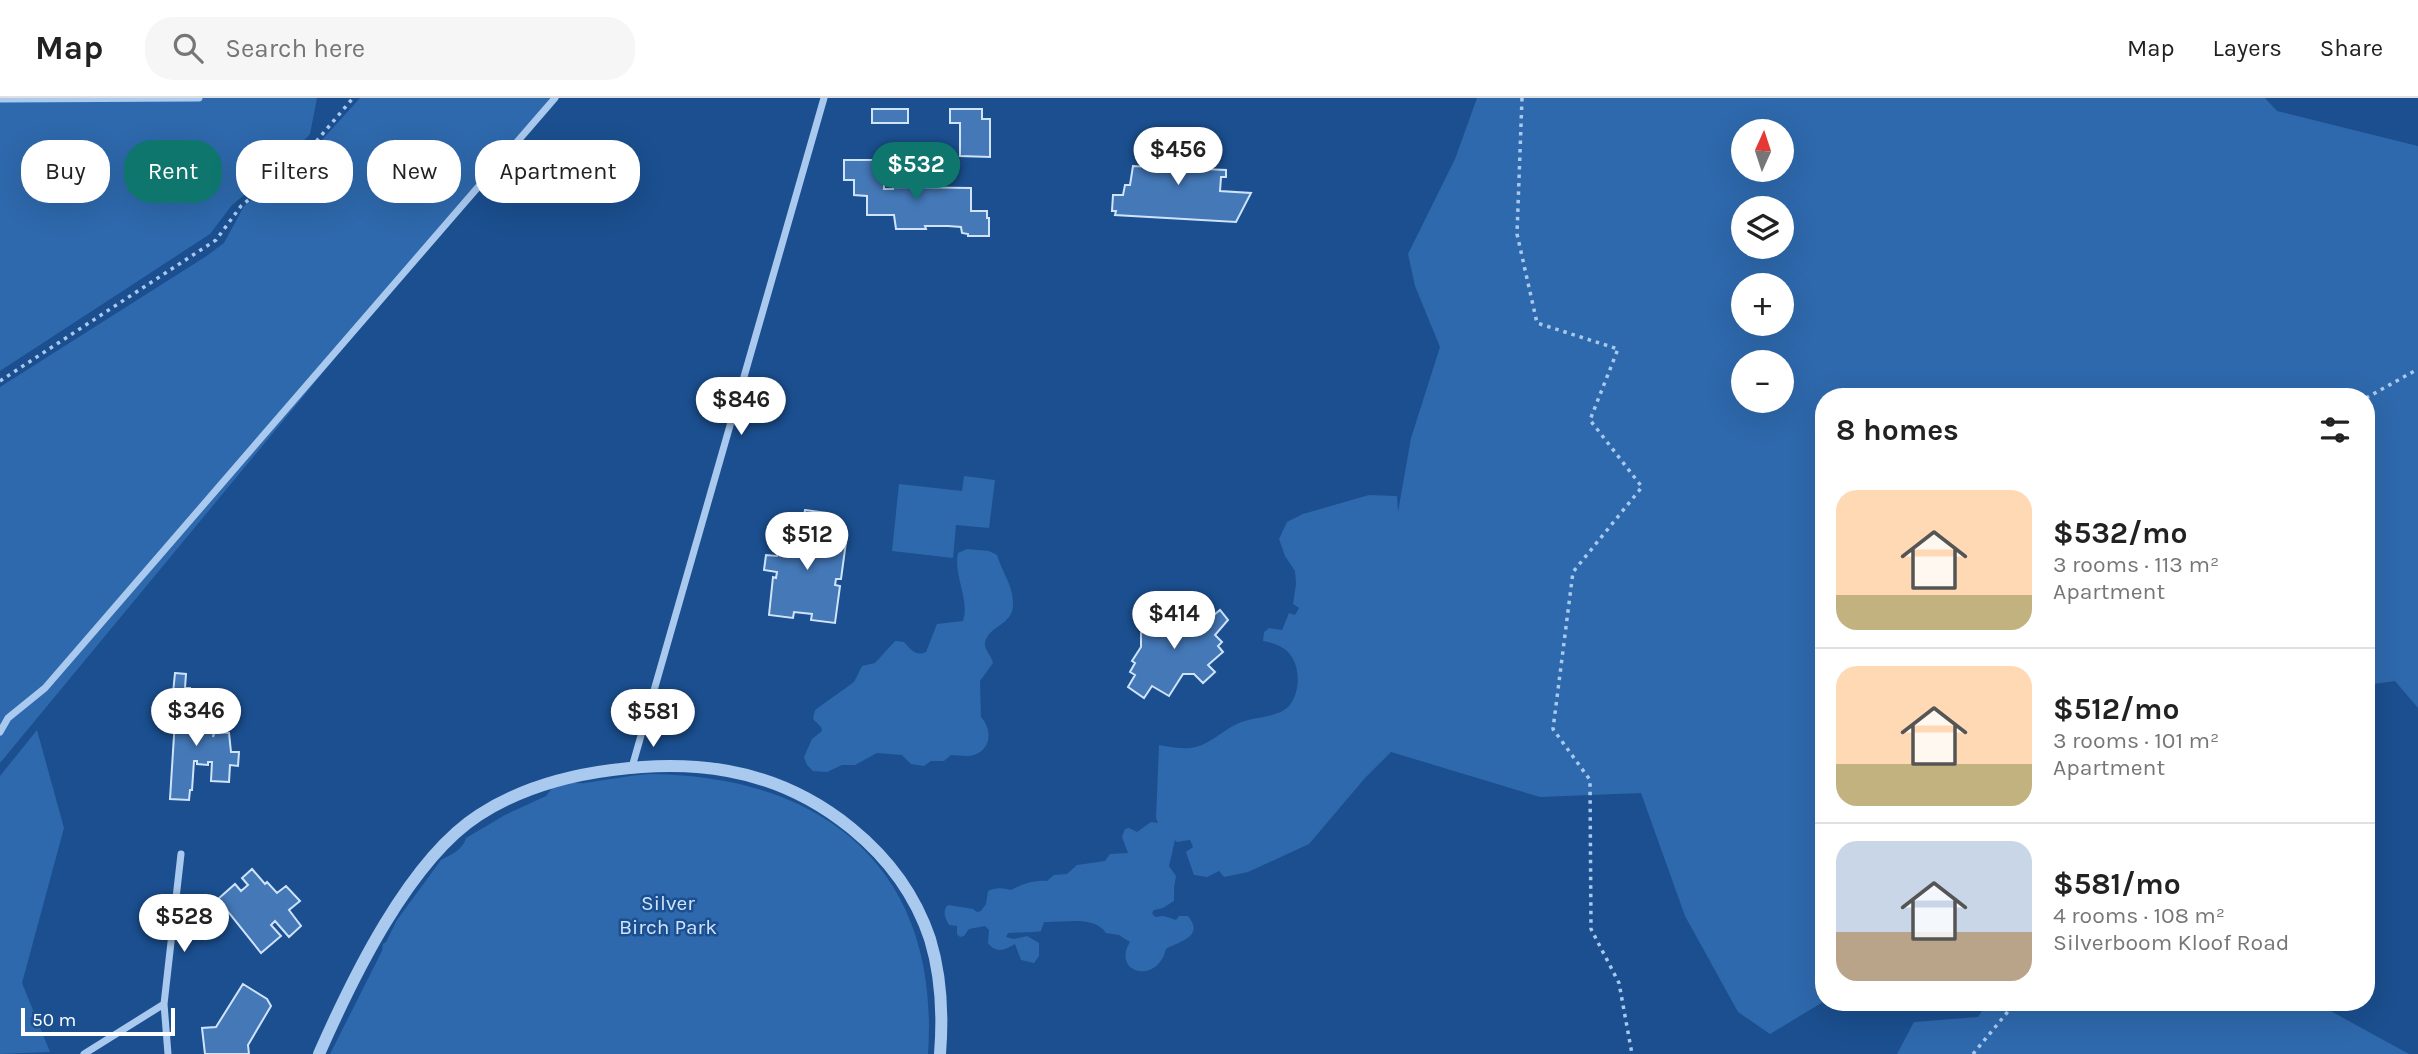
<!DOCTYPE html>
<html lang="en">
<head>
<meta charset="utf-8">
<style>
  body { margin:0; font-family:Karla,sans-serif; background:#f6f6f6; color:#222; height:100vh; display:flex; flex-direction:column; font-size:26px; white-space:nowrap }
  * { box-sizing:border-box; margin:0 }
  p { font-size:23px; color:#767676 }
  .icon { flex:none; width:38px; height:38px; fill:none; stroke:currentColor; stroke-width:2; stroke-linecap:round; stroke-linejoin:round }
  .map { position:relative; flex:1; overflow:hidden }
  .side { position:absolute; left:1815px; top:290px; width:560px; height:623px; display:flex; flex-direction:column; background:#fff; border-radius:28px; box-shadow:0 7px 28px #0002 }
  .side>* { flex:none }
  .top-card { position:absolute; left:21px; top:42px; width:665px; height:63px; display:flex; gap:14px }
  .needle { width:46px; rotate:3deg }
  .fabs { position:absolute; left:1731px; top:21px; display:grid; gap:14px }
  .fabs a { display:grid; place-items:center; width:63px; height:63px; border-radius:50%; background:#fff; box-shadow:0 7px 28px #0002; font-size:35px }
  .scale { position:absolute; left:21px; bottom:18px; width:154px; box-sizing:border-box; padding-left:7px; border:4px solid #fff; border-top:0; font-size:19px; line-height:24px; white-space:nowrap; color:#fff; -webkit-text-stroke:5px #1b4f8f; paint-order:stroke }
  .price { position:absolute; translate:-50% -60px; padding:0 16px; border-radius:24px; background:#fff; color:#222; font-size:23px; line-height:46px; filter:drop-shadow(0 2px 4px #0008) }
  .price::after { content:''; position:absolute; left:50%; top:42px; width:21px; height:16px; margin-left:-10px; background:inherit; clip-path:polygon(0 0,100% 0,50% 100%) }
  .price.current { background:#0f766e; color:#fff }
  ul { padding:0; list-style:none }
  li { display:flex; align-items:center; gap:21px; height:175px; padding:0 21px }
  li+li { border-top:2px solid #e0e0e0 }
  li span { display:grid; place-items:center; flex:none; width:196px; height:140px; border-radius:21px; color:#555 }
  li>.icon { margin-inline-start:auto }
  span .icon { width:84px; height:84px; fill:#fffc; stroke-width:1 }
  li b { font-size:30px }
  h2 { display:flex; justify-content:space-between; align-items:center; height:84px; padding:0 21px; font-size:30px }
  .pill { padding:0 24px; border-radius:28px; background:#fff; box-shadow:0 7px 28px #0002; font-size:24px; line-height:63px }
  .pill.current { background:#0f766e; color:#fff }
  header { display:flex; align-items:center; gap:42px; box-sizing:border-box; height:98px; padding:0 35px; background:#fff; border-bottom:2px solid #e0e0e0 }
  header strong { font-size:33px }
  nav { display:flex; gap:38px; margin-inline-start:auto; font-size:24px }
  .search { width:490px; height:63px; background:#f6f6f6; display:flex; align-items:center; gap:18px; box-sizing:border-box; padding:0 24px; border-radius:28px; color:#767676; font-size:26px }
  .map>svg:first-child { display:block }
</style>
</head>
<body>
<header>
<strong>Map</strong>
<div class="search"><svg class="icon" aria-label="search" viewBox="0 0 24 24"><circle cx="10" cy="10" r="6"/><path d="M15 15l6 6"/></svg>Search here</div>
<nav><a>Map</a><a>Layers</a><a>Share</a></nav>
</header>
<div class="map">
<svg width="2418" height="956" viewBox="0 0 2418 956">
  <rect width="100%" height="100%" fill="#1b4f8f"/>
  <path fill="#2e69ad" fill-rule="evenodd" d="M0 0H317L310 36 283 65 232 107 210 136 0 273Z
    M360 0H550L0 665V289L205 159 224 145 244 108 311 54Z
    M1477 0H2265L2277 13 2418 48V610L2395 583 2366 587V299H1824L1823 904 1770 936 1738 914 1685 818 1641 695 1540 699 1391 654 1365 680 1309 746 1248 774 1224 779 1219 773 1207 779 1194 777 1186 754 1193 749 1190 742 1177 744 1175 742 1169 768 1176 778 1174 790V803L1163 810 1154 812 1152 815 1155 819 1164 818 1176 822 1179 818H1188C1205 839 1179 843 1166 851 1157 888 1111 874 1130 844L1119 837 1106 835C1094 817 1063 825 1044 824L1041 833C1033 835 1018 834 1008 835L1006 839 1014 841 1027 838 1039 845V858L1034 865 1021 862 1015 846C1005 852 996 856 988 845L989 832 985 828 969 831 964 838 960 839 957 836V828L949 827C945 820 942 813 948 807L973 811 977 814 981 813 986 806 988 793C996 789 1003 790 1011 792 1022 786 1034 782 1047 783L1054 777 1067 776 1077 767 1105 763 1110 756 1128 755 1122 739 1125 731 1129 730 1137 734 1151 724 1158 725 1156 720 1159 647C1170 649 1181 651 1191 650 1211 647 1222 632 1239 625 1254 618 1278 620 1289 608 1302 593 1301 561 1283 550 1277 546 1269 544 1263 543L1264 534 1269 530 1282 532 1289 515 1295 517 1299 510 1293 506 1296 486 1295 473 1285 458 1279 441 1287 424 1303 416 1369 397 1397 398 1398 414 1411 340 1440 249 1415 188 1408 156 1455 61ZM1743 33H1782V72H1743ZM1743 110H1782V149H1743ZM1743 187H1782V226H1743ZM1743 264H1782V303H1743Z
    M964 378 995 382 989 430 956 427 953 460 892 453 899 386 962 393Z
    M967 451 989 453 997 457C1002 474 1013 487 1013 505 1014 528 988 527 985 545 984 552 992 558 993 565L980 583 981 619C992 631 992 651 974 657 967 659 958 657 951 657L944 663H931L924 668 911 666 902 657 877 655 855 667H842L827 674 813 673 807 667 804 659 812 641 822 633 821 629 813 621 815 612 854 584 862 568 875 565 895 543 904 544C910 551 916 559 926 554L937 526 963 523C970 501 953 477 958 455Z
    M37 632 64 730 22 885 50 954 0 956V678Z
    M648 676C825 677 941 771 928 956H330L382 853 383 846 386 844 397 822 441 762C450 757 463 752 466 740L505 717 546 698 557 684C567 683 577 686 585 685 606 682 626 678 648 676Z
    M1987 905H2316L2409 956H1897L1914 924 1978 919Z"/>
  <path fill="#4478b7" stroke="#cfe3fa" stroke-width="2" d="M872 11H908V25H872Z
    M950 11H982V21H990V59L960 58V25H950Z
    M1155 33 1171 34 1170 37H1175L1174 47 1205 49 1204 71 1226 72V79H1221L1220 93 1251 95 1236 124 1115 117 1116 113H1112L1113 97H1123L1125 87H1130L1133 68 1149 69 1150 51H1154Z
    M844 62H876V75H884V91H893V89L971 90V113H987V120H989V138H968V136L962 135 961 129 948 128H925L926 131H896L894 117H867V98L854 97V82H844Z
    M805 412 828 415 825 438 820 437 819 445H821V440L846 444 841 481H836L835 487 840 488 835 525 811 522 812 516 794 514 793 520 769 517 773 479 776 480 777 474 764 472 766 457 777 458 779 435 804 438V443H806L807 435H801Z
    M1149 504 1170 505 1169 512H1172L1171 530 1195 532 1213 515 1215 516 1220 512 1228 522 1215 537 1222 544 1218 548 1223 554 1208 567 1215 574 1203 585 1194 576H1183L1169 598 1152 588 1144 600 1128 589 1135 577 1130 574 1135 565 1132 563 1141 549V530H1148V525H1141L1142 517H1149Z
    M175 575 186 576 185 590H190L189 606H185L184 635H194L195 628 214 629 213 639 215 634 229 635 231 654H239L238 668 230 667 229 684 211 683 212 664H208V667L197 666V663H194L192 692H190L189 702 170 701 176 606 172 605Z
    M252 771 265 786 267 784 277 795 286 788 300 803 289 812 301 828 289 839 275 823 271 827 281 838 261 855 218 801 235 786 241 793 248 787 242 780Z
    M243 886 267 901 271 908 248 947 249 956H205L202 930 216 929Z"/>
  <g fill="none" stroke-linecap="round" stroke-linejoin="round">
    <path stroke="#a9c9ee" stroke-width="3.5" stroke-dasharray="3.5 5" stroke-linecap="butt" d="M1522 0 1517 136 1537 225 1618 251 1590 322 1642 389 1573 474 1553 631 1590 682 1591 831 1619 885 1632 956
      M0 283 216 142 241 108 309 52 353 0
      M2366 300 2418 271
      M1973 956 2015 905"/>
    <path stroke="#a9c9ee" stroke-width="7" d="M0 1 199 0
      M0 634 8 620 45 590 555 0
      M632 669 824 0
      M84 956 164 906
      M168 956 164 906 181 756"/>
    <path stroke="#a9c9ee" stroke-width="12" d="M319 956C352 881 409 762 479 717 519 691 565 678 612 672 651 667 690 666 728 673 817 689 901 754 930 841 941 877 943 919 940 956"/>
  </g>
  <g text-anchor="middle" stroke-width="5" stroke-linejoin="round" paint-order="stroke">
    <g font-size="21" fill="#cfe3fa" stroke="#1b4f8f">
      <text x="668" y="812">Silver<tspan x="668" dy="24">Birch Park</tspan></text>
    </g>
  </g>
</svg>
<div class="fabs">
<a><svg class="needle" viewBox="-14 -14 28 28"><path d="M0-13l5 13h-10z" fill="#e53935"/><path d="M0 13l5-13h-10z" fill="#767676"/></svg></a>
<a><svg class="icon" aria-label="layers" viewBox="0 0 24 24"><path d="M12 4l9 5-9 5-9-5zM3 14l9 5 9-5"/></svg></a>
<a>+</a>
<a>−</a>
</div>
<div class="scale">50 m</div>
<b class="price" style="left:1178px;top:89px">$456</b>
<b class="price current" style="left:916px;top:104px">$532</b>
<b class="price" style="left:741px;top:339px">$846</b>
<b class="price" style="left:807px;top:474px">$512</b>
<b class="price" style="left:1174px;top:553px">$414</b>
<b class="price" style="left:196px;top:650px">$346</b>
<b class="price" style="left:653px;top:651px">$581</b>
<b class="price" style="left:184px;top:856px">$528</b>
<div class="top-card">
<a class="pill">Buy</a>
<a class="pill current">Rent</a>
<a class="pill">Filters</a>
<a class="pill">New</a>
<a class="pill">Apartment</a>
</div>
<section class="side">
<h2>8 homes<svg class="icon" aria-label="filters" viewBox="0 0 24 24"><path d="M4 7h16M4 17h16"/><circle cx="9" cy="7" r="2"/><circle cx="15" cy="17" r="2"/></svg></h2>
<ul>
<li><span style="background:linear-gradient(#ffd9b3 75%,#c2b280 0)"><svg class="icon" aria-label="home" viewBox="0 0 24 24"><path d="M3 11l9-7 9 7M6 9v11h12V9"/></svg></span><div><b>$532/mo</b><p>3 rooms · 113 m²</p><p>Apartment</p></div></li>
<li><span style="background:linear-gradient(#ffd9b3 70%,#c2b280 0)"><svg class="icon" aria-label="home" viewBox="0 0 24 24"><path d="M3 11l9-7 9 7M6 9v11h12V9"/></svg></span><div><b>$512/mo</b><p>3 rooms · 101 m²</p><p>Apartment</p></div></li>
<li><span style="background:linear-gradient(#c9d6e8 65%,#b9a48a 0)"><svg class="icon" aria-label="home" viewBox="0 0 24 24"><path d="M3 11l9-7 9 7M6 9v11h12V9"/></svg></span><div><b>$581/mo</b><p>4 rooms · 108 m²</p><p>Silverboom Kloof Road</p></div></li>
</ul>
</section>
</div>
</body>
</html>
